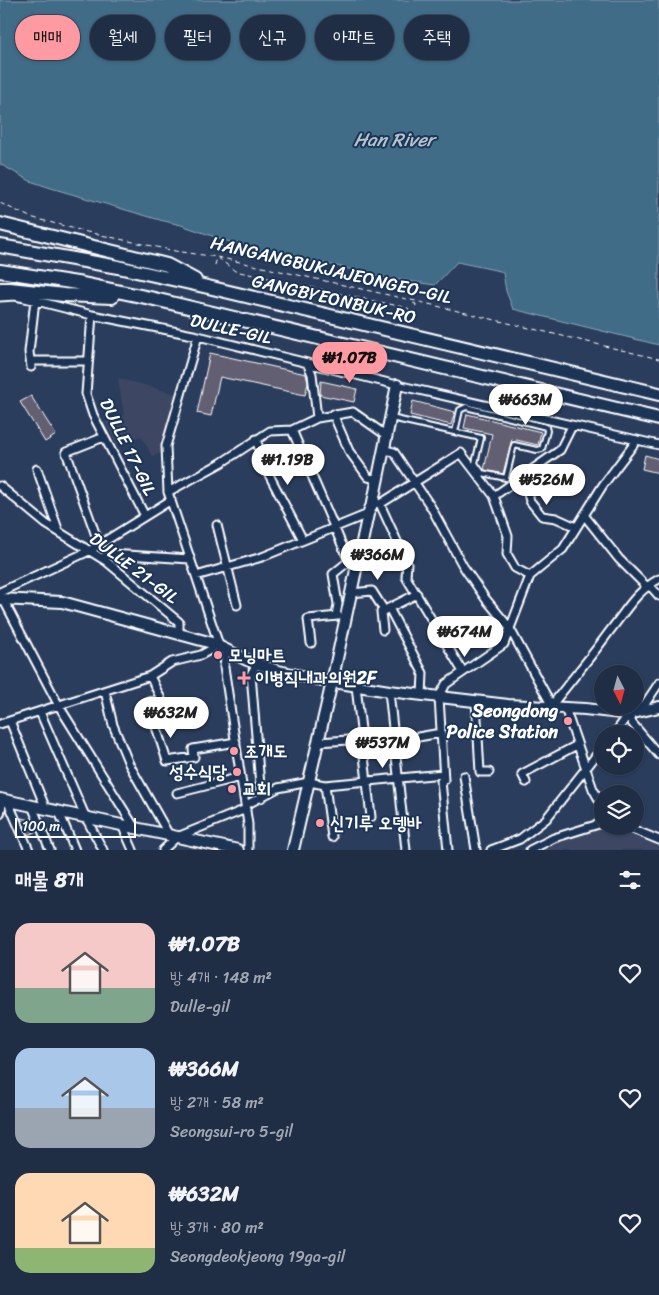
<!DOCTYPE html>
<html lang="ko">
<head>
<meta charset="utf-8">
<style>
  body { margin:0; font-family:Sriracha,"Poor Story",sans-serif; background:#28364c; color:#f1f3f6; height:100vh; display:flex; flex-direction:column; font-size:19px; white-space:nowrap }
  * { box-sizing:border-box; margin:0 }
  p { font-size:16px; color:#a2a8b3 }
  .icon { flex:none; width:28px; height:28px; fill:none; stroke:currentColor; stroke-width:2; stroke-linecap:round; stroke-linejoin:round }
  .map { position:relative; height:850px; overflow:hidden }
  .details { display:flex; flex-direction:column; background:#202e45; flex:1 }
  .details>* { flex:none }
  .banner { position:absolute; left:15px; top:15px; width:630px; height:45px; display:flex; gap:10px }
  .needle { width:32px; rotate:174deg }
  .buttons { position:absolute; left:594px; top:665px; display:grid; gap:10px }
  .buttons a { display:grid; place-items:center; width:50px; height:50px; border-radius:50%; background:#202e45; box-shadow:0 1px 4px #0004,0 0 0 1px #3d4a5e; font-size:25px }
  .scale { position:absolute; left:15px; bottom:12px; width:121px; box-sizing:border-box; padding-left:5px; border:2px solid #fff; border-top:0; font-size:14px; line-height:18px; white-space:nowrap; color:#fff; -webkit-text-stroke:4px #1d3557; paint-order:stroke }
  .price { position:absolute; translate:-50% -42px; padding:0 11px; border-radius:18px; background:#fff; color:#222; font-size:16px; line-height:32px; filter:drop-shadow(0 1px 2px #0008) }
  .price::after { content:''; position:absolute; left:50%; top:30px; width:15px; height:11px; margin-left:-8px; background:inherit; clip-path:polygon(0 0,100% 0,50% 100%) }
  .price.current { background:#ff9aa2; color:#111 }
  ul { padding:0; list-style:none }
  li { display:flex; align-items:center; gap:15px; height:125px; padding:0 15px }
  li span { display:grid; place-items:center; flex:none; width:140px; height:100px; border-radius:15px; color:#555 }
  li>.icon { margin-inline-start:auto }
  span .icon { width:60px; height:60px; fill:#fffc; stroke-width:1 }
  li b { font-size:21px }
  h2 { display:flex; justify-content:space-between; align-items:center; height:60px; padding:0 15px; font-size:21px }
  .chip { padding:0 18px; border-radius:22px; background:#202e45; box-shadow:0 1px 4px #0004,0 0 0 1px #3d4a5e; font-size:18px; line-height:45px }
  .chip.current { background:#ff9aa2; color:#111 }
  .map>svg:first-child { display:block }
</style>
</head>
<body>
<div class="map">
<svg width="659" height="850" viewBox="0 0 659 850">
  <rect width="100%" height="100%" fill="#2b3d5c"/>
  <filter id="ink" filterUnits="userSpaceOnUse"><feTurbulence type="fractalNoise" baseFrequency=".02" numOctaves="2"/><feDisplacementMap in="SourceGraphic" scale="10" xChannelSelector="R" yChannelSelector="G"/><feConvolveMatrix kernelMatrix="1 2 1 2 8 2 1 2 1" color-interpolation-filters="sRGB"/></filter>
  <g filter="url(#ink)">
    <path fill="#3c4763" d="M118 378 176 394 161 453 152 456 141 436 116 444 105 422 124 415Z
      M611 826 659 847V850H535L564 839Z"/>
    <path fill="#416c88" stroke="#8da7b8" d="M0 0H659V345L513 309 506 291 503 273 500 271 457 262 435 285 372 276 342 267 268 253 244 247 181 225 160 220 51 188 30 181 0 164Z"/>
    <path fill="#645f72" stroke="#fff" d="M210 353 306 374 308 383 305 395 220 377 211 416 197 413Z
      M321 381 357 389 354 402 320 395Z
      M31 396 56 435 45 442 20 402Z
      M413 401 455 412 451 425 410 415Z
      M467 414 541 432 538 445 512 439 503 474 484 470 492 434 464 428Z
      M645 455 659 459V473L642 469Z
      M21 818 32 820 37 831 28 835Z"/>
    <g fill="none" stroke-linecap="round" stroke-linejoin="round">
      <g stroke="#fff" stroke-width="8">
        <path id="lane" d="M391 418 481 438 475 463 482 473 506 478 514 445 537 450 542 449 547 431 546 427 466 407 460 410 455 432"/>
      </g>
      <g stroke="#fff" stroke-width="11">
        <path id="street" d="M0 297 15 296 25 298 92 315 198 336 397 385 659 445
          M92 315 86 394 93 415 145 516
          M31 361H88
          M307 363 312 374 317 418
          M31 367 29 352 35 300
          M333 414 349 451 368 477 378 480
          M292 430 349 561 358 563
          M256 439 265 467 303 540
          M385 450 394 452 431 507 463 566 485 598 509 627 553 708
          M37 469 59 532
          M523 476 530 501 542 516 556 518 576 527
          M0 486 46 524 106 561 179 622V634
          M168 492 221 463 270 431 292 430 317 418 353 412 387 436
          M494 496 508 536 507 554 515 568 530 576
          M376 503 380 504 407 563 406 577 463 672
          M380 504 461 453 494 496 560 450 572 426
          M584 515 619 559 646 586 652 588 659 596
          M217 525 237 605
          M99 544 66 452 104 437
          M101 558 111 554 190 559
          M196 576 262 557 368 514
          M0 592 89 551 171 500
          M351 593 372 591 384 610
          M2 597 59 706 135 828
          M389 608 423 673 422 695
          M336 616 338 604 333 574 349 561
          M383 630 381 612 417 594
          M311 643 308 619 338 616
          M226 649 224 667 248 824V850
          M257 664 251 674 261 798
          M150 676 161 699 148 702 167 761 194 757 193 749 236 742
          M356 686 371 817
          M105 691 113 725 129 764 169 835
          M389 691 406 850
          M476 701 480 772H489
          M552 705C571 680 591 657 609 632 626 611 635 592 659 579
          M565 708 593 789 602 805
          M40 712 86 818 103 850
          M629 714 632 723 659 755
          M10 721 46 809
          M0 724 150 676 172 662 201 655 219 645 168 492 166 446 198 336
          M614 734 629 714 645 704 659 683
          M318 742 394 737 401 740 441 733
          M464 776 476 850
          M526 782 522 774 577 745
          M325 785 443 774
          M177 793 241 777
          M8 802 29 850
          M246 805 278 788 309 782 325 785 332 837
          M32 806 50 850
          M59 812 75 850
          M0 814 3 800
          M122 825 133 850
          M625 826 659 840
          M163 850 177 837 246 809
          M448 850 441 781 444 780 439 697 446 684 504 644 530 576 563 549 603 485 637 440
          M491 850 520 839 546 819 602 748
          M530 850 554 838 602 823"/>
      </g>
      <g stroke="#fff" stroke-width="14">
        <path id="secondary" d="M0 599 62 602 212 643 247 660 278 671 321 680 389 691 508 705 585 709 629 714 659 707
          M0 799 238 850
          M293 850 332 682 368 514 373 502 397 385"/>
      </g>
      <g stroke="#fff" stroke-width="16">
        <path id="highway" d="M0 224 167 265 195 280
          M0 246 118 267 208 287 659 394
          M0 271 83 284 150 298 659 419
          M0 289H10L64 295 112 297"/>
      </g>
      <path stroke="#fff" stroke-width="1" stroke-dasharray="5 4" stroke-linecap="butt" d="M0 203 30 217 87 232 175 251 217 257 420 302 659 359
        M215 265 217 257 235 271 408 308 411 313 414 314 416 304 412 303V300"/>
      <use href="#lane" stroke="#1d3557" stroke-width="4"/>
      <use href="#street" stroke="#1d3557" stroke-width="7"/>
      <use href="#secondary" stroke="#1d3557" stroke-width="10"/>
      <use href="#highway" stroke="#1d3557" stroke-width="12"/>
    </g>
  </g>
  <g fill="#ff9aa2" stroke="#1d3557" stroke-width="2">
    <circle cx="218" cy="655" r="5"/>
    <path d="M241.5 670.5h5v5h5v5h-5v5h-5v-5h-5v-5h5z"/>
    <circle cx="568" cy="721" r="5"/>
    <circle cx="234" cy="751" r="5"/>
    <circle cx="237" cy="772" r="5"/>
    <circle cx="232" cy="789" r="5"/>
    <circle cx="320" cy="823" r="5"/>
  </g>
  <g text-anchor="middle" stroke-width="4" stroke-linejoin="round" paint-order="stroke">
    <g font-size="18" fill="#fff" stroke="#1d3557">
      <text transform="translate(331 270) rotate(13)" y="6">HANGANGBUKJAJEONGEO-GIL</text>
      <text transform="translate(334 299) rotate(13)" y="6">GANGBYEONBUK-RO</text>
      <text transform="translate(231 329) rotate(13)" y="6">DULLE-GIL</text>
      <text transform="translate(128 447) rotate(64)" y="6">DULLE 17-GIL</text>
      <text transform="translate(134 568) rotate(37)" y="6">DULLE 21-GIL</text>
    </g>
    <g font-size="18" font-weight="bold" fill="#fff" stroke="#1d3557" text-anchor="start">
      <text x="228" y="661">모닝마트</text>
      <text x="255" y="684">이병직내과의원2F</text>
      <text x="558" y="717" text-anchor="end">Seongdong<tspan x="558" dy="21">Police Station</tspan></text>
      <text x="244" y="757">조개도</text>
      <text x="227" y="778" text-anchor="end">성수식당</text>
      <text x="242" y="795">교회</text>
      <text x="330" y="829">신기루 오뎅바</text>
    </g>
    <g font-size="19" font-style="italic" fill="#b3c4cf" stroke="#1d3557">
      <text x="394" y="146">Han River</text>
    </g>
  </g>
</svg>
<div class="buttons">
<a><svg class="needle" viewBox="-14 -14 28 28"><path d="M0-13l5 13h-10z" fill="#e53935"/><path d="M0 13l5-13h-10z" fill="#a2a8b3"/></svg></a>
<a><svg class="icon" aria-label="locate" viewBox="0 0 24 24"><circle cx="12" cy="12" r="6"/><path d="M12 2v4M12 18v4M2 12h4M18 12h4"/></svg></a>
<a><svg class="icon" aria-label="layers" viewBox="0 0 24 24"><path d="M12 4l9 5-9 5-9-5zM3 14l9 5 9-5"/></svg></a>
</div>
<div class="scale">100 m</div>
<b class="price current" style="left:350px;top:384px">₩1.07B</b>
<b class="price" style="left:526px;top:426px">₩663M</b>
<b class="price" style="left:288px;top:486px">₩1.19B</b>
<b class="price" style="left:547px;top:506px">₩526M</b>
<b class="price" style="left:378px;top:581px">₩366M</b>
<b class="price" style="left:465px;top:658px">₩674M</b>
<b class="price" style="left:171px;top:739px">₩632M</b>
<b class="price" style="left:383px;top:769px">₩537M</b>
<div class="banner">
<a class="chip current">매매</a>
<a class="chip">월세</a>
<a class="chip">필터</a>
<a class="chip">신규</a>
<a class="chip">아파트</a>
<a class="chip">주택</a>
</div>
</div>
<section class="details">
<h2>매물 8개<svg class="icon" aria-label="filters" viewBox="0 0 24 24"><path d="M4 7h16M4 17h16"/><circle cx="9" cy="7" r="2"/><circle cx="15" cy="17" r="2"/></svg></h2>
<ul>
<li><span style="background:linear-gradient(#f6c9c9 65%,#7fa58c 0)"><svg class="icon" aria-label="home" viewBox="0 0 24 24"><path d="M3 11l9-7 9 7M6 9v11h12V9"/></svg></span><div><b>₩1.07B</b><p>방 4개 · 148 m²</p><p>Dulle-gil</p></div><svg class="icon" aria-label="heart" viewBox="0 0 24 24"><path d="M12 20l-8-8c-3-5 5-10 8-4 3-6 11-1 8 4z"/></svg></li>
<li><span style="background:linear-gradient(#a9c7e8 60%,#9aa5b1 0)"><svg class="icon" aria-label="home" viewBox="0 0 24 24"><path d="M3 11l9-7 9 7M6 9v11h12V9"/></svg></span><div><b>₩366M</b><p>방 2개 · 58 m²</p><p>Seongsui-ro 5-gil</p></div><svg class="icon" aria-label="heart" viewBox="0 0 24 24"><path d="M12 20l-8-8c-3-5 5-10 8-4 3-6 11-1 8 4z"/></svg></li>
<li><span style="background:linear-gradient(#ffd9b3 75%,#8fb573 0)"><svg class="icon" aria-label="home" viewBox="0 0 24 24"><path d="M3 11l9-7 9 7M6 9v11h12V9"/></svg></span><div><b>₩632M</b><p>방 3개 · 80 m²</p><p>Seongdeokjeong 19ga-gil</p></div><svg class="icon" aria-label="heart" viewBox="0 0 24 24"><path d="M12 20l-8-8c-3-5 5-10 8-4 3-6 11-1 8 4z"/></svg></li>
</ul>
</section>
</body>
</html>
